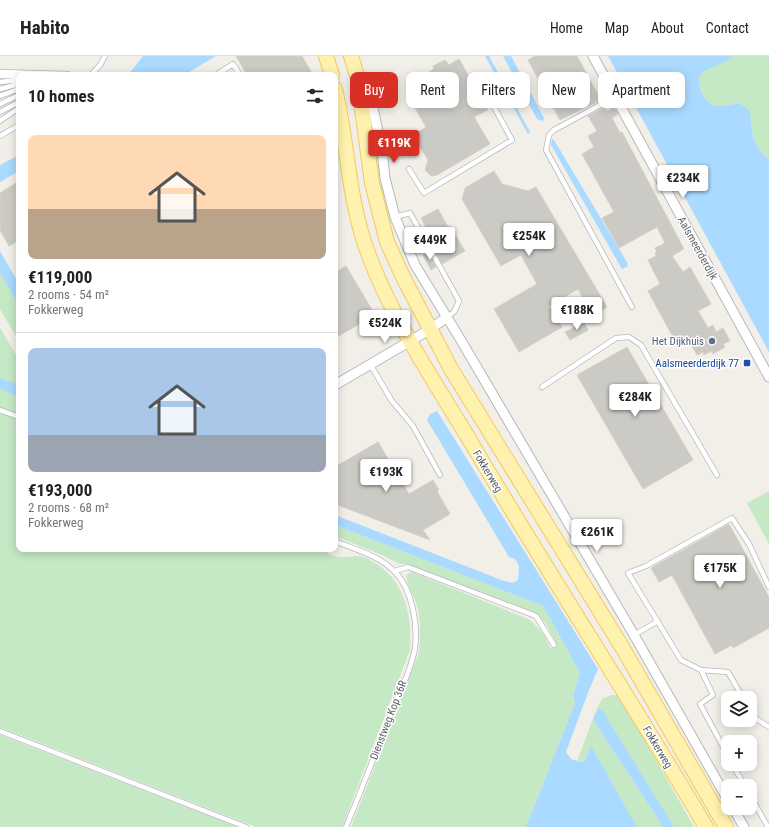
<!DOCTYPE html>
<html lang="en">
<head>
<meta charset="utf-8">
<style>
  body { margin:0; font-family:"Roboto Condensed",sans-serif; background:#f2f2f2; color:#222; height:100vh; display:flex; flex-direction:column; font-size:15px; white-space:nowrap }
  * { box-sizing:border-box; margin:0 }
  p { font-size:13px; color:#767676 }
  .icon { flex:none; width:22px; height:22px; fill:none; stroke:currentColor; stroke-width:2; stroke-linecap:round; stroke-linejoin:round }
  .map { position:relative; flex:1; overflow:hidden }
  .side { position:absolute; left:16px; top:16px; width:322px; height:480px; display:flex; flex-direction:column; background:#fff; border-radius:8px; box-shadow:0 2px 10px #0003 }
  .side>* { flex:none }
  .guide { position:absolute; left:350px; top:16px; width:359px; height:36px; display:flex; gap:8px }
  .controls { position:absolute; left:721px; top:635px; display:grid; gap:8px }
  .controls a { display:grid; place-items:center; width:36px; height:36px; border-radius:8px; background:#fff; box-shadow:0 2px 10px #0003; font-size:20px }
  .price { position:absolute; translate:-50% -34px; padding:0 9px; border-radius:4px; background:#fff; color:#222; font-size:13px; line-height:26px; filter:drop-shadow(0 1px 2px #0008) }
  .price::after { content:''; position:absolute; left:50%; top:24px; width:12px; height:9px; margin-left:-6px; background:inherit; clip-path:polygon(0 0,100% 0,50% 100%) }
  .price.current { background:#d93025; color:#fff }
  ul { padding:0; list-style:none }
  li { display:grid; align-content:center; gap:8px; height:212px; padding:0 12px }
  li+li { border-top:1px solid #e0e0e0 }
  li span { display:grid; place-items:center; height:124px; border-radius:8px; color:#555 }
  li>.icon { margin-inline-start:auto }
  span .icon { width:72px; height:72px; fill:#fffc; stroke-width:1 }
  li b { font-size:17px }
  h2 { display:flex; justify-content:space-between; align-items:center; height:48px; padding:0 12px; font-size:17px }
  .chip { padding:0 14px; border-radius:8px; background:#fff; box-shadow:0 2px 10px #0003; font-size:14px; line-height:36px }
  .chip.current { background:#d93025; color:#fff }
  header { display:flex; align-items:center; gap:24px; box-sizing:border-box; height:56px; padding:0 20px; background:#fff; border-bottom:1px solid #e0e0e0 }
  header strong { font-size:19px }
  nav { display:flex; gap:22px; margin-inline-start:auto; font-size:14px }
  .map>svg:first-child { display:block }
</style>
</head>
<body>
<header>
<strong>Habito</strong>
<nav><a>Home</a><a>Map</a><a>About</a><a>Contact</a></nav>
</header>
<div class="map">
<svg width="769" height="771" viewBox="0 0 769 771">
  <rect width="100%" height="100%" fill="#f1efe8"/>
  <path fill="#c5e8c5" d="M733 0H769V103C753 93 751 73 749 55L739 47C726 49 713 55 705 42 684 10 721 14 733 0Z
    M0 217 19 250V285L0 253Z
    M0 272 19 304V493H323C336 507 352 498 364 501 368 502 372 506 375 507 406 526 412 561 410 594L342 771H256L0 671Z
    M769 435V488L747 447Z
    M335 469 543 550 580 617 573 640 575 647 526 771H351L419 597C420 580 422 561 415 544 412 536 405 526 407 518L412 516 530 564 543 577 551 593 557 590C549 573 547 564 529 554L408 508H400L382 499 335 480Z
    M611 639H619L694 771H674L598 653 595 656 602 643Z
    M594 660V665L663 771H637L591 691 585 704 577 706Z
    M0 679 238 771H0Z"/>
  <path fill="#aadaff" d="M143 0H216L184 19H128Z
    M485 0H489L530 76 528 78Z
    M503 0H511L544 62 543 65 537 63Z
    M608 0H733C721 14 684 10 705 42 714 55 726 49 739 47L750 55C751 73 753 93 769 103V296Z
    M552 83 554 84 628 208 627 211 622 213 551 89Z
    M19 99V115L0 126V109Z
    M0 195 19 228V250L0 217Z
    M0 322 19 329V341L0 333Z
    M437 355 598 613 589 634 566 696 571 703 580 706 585 704 591 690 637 771H526L575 647 573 640 580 617 543 550 335 469V459L504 525 513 527 518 524 519 510 515 503 509 501 427 364 430 358Z
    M598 653 602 654 674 771H663L594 665V660Z"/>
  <path fill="#cccac5" stroke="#d6d1c6" d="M236 0H302L313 19H247Z
    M535 0H577L601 44 560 64 528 4Z
    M459 3 488 54 474 61 490 88 437 119 431 120 425 114 428 104 413 79 426 71 407 38 406 32 410 27 434 13 433 10 445 4 449 9Z
    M605 51 607 55 614 51 618 58 612 62 620 77 622 76 684 193 672 200 683 216 690 211 711 248 698 255 708 272 713 269 716 276 723 272 730 285 723 288 725 291 713 298 711 295 704 299 703 296 697 299 690 287 684 289 680 281 674 283 648 235 660 228 648 204 656 200 655 197 657 196 655 192 665 187 657 171 619 192 602 162 614 156 582 98 594 91 588 80 597 75 588 60Z
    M494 115 502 128 528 135 536 131 607 251 593 260 578 233 549 250 562 271 519 296 494 253 537 228 521 199 501 210 462 143 465 132Z
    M19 125V184L9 190 0 174V137Z
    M438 153 448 171 450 170 465 195 442 208 434 193 436 192 431 181 421 162Z
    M428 197 436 211 431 214 423 199Z
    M346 210 375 259 335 282V217Z
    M584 266 588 274 570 284 565 276Z
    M627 291 693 404 643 433 577 319Z
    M378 386 409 438 433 424 439 434 437 435 450 458 423 474 430 484 335 448V411Z
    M729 468 769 541V572L733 592 732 589 715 598 672 519 659 526 651 512Z"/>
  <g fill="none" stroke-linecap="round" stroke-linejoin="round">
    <g stroke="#b5b8bc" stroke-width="6">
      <path id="service" d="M0 16 68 18
        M91 19 100 9 105 0
        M216 19 233 8 240 19
        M0 20H19
        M0 26 19 24
        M0 33 19 28
        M0 40 19 33
        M615 41 554 74 549 79 546 94 632 251
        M0 48 19 39
        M0 56 19 46
        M0 65 19 52
        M0 80 19 69
        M409 113 424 137 512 84 481 27
        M395 161 410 157 459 245 454 256 447 261
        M370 308 392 345 413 370 440 419
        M542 331 616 282 629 281 641 289 717 419
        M0 354 19 361
        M335 485C356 494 378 499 394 515 412 532 418 568 415 592 412 612 400 636 392 655 377 694 362 732 346 771
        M395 515 408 511 536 560 554 589
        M634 579 658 565
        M701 614 713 639 700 648 728 700
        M743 642 728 616 701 614 681 604 628 517 646 510 732 462 749 488 769 531
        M750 654 755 662 769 671
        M0 675 246 771
        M732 708 745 730
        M750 739 768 771"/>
    </g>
    <g stroke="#b5b8bc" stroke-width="11">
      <path id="minor" d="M593 0 769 321
        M362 31 373 52 382 95 385 122 395 161 415 209 462 286 634 579 728 744
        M335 329 429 274 447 261
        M733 752 744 771"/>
    </g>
    <g stroke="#f2c960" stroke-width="16">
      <path id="primary" d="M326 0 332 19
        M351 0 358 23 372 127 387 186 403 221 451 313 622 591 726 771
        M335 33C348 87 348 144 368 197 393 265 435 326 472 388 548 517 630 642 706 771"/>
    </g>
    <use href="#service" stroke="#fff" stroke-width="4.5"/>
    <use href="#minor" stroke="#fff" stroke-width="9"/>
    <use href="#primary" stroke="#fff2af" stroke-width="14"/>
  </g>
  <circle fill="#5c6f8a" stroke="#fff" stroke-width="1.5" cx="712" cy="285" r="4"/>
  <rect fill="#1a4fb4" stroke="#fff" stroke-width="1.5" x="743" y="303" width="8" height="8" rx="2"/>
  <g text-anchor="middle" stroke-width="3" stroke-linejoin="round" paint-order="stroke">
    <g font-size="11" fill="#5f6368" stroke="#fff">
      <text transform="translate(698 192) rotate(61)" y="4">Aalsmeerderdijk</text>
      <text transform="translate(488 415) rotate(59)" y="4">Fokkerweg</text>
      <text transform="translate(388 664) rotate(-69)" y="4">Dienstweg Kop 36R</text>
      <text transform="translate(658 691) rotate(59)" y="4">Fokkerweg</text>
    </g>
    <g font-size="11" fill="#4e5e75" stroke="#fff" text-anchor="end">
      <text x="704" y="289">Het Dijkhuis</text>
    </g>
    <g font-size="11" fill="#164399" stroke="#fff" text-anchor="end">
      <text x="739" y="311">Aalsmeerderdijk 77</text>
    </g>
  </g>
</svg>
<div class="controls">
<a><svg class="icon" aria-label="layers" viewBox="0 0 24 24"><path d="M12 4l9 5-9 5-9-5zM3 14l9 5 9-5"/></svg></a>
<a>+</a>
<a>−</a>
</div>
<b class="price current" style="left:394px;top:108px">€119K</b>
<b class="price" style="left:683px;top:143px">€234K</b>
<b class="price" style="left:529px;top:201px">€254K</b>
<b class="price" style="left:430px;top:205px">€449K</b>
<b class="price" style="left:577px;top:275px">€188K</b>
<b class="price" style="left:385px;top:288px">€524K</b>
<b class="price" style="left:635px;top:362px">€284K</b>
<b class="price" style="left:386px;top:437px">€193K</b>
<b class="price" style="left:597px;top:497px">€261K</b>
<b class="price" style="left:720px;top:533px">€175K</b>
<div class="guide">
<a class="chip current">Buy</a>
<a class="chip">Rent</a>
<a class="chip">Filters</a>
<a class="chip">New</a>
<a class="chip">Apartment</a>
</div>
<section class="side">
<h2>10 homes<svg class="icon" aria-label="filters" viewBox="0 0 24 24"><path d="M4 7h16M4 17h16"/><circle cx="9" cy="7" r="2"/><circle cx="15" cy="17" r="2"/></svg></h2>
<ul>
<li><span style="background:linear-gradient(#ffd9b3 60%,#b9a48a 0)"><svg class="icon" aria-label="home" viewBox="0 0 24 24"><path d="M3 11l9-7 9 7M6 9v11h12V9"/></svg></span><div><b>€119,000</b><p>2 rooms · 54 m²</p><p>Fokkerweg</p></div></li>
<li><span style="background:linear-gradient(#a9c7e8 70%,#9aa5b1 0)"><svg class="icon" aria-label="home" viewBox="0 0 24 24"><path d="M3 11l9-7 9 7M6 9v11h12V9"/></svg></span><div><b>€193,000</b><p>2 rooms · 68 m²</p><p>Fokkerweg</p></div></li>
</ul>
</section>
</div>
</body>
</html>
